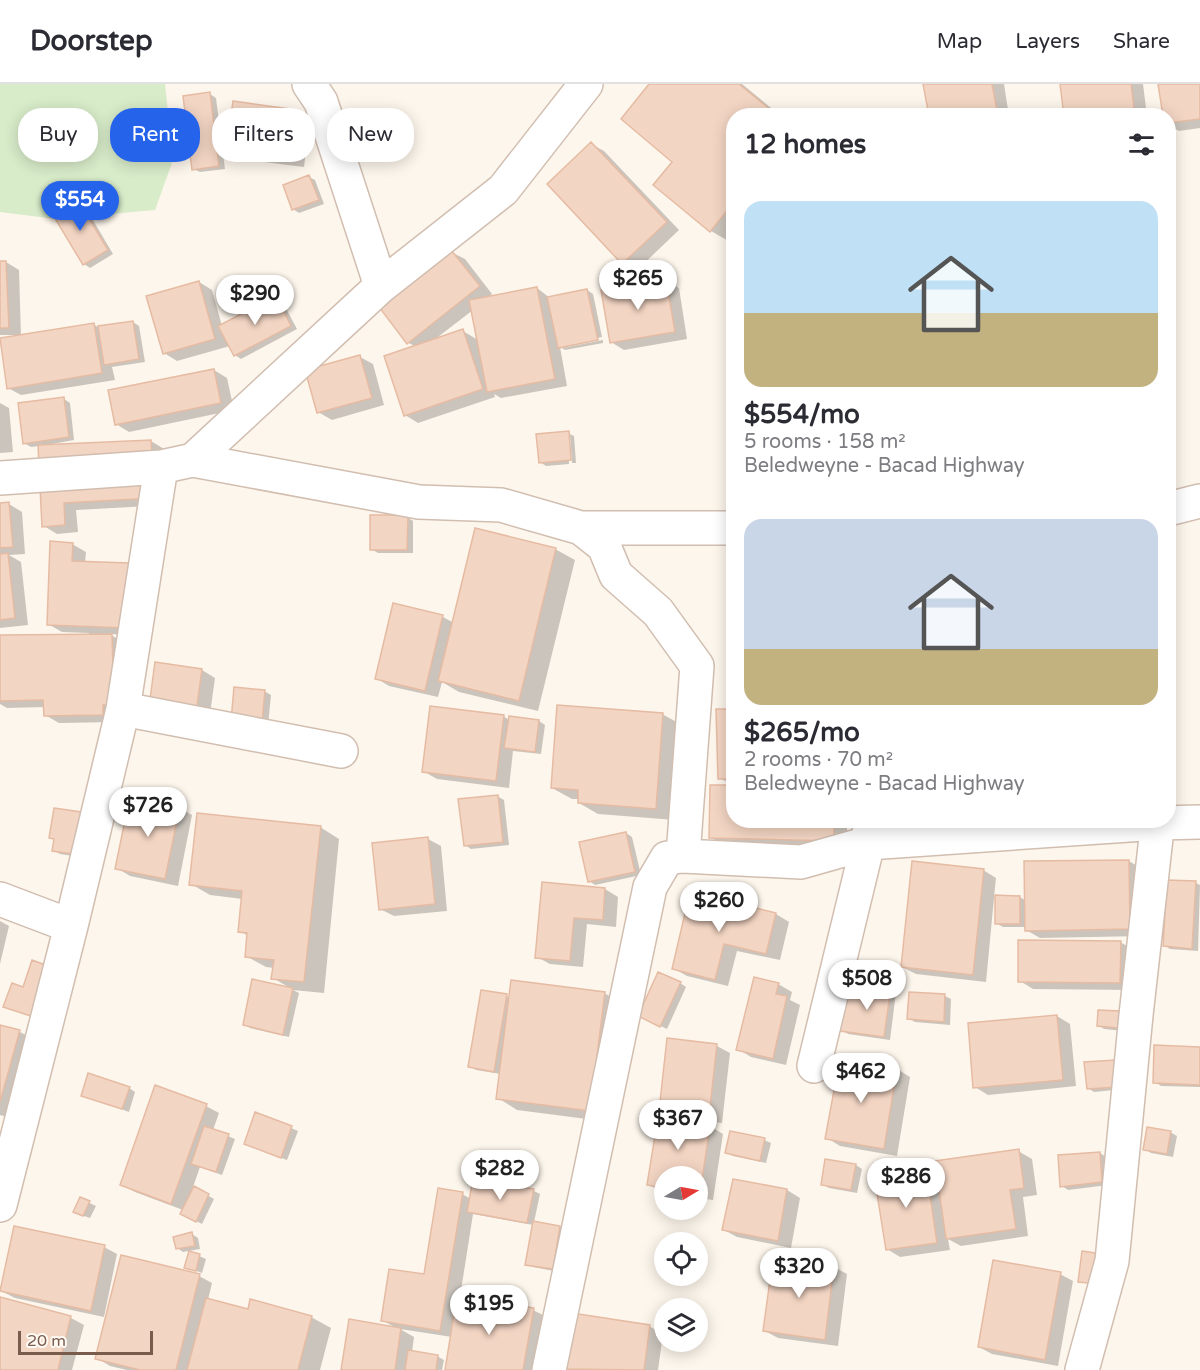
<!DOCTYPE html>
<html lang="en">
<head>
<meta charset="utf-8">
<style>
  body { margin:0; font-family:"Varela Round",sans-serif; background:#f2f2f3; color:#2b2b33; height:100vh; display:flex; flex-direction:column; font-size:22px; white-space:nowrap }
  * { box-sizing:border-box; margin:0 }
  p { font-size:20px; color:#7c7c81 }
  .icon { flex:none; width:33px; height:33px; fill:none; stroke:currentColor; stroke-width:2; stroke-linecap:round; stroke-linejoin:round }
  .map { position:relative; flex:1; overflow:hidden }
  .panel { position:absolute; left:726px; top:24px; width:450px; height:720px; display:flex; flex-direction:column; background:#fff; border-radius:24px; box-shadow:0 3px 15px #0003 }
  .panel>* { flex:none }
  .hud { position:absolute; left:18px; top:24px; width:570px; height:54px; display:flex; gap:12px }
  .needle { width:39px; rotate:80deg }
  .buttons { position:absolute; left:654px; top:1082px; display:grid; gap:12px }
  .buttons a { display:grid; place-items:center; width:54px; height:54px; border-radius:50%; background:#fff; box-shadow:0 3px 15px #0003; font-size:30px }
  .scale { position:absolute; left:18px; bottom:15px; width:135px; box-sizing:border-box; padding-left:6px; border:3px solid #7a5c4d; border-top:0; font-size:16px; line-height:21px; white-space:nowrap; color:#7a5c4d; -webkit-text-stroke:4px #fffaf3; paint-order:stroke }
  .price { position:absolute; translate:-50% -51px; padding:0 14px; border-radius:21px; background:#fff; color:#222; font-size:20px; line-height:39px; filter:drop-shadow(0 2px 3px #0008) }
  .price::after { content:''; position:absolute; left:50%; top:36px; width:18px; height:14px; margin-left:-9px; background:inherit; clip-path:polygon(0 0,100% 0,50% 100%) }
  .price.on { background:#2563eb; color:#fff }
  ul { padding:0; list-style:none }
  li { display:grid; align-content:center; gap:12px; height:318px; padding:0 18px }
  li span { display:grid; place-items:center; height:186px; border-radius:18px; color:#555 }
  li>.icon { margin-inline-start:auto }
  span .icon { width:108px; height:108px; fill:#fffc; stroke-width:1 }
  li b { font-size:26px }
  h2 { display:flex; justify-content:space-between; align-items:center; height:72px; padding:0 18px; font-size:26px }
  .pill { padding:0 21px; border-radius:24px; background:#fff; box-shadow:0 3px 15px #0003; font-size:21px; line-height:54px }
  .pill.on { background:#2563eb; color:#fff }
  header { display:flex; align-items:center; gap:36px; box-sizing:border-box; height:84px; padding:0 30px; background:#fff; border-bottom:2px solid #e1e1e2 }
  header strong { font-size:28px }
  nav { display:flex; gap:33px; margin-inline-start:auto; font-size:21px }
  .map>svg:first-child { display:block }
</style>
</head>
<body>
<header>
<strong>Doorstep</strong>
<nav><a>Map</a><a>Layers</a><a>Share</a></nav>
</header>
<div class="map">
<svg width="1200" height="1286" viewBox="0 0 1200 1286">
  <rect width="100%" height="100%" fill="#fdf6ec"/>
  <path fill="#d8ecc9" d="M0 0H165L173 76 155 126 56 135 0 128Z"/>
  <path fill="#0003" fill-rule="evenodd" d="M651 0H742L781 32H734V154L730 158 711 147 674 77Z
    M925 0H1004L1009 32H930Z
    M1062 0H1143L1147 32H1066Z
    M1160 0H1200V44L1179 47 1168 41V32Z
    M210 10 216 14 225 85 200 88 193 85Z
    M296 27 310 35 304 83 241 75 227 67Z
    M591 60 604 67 679 146 636 187 623 179Z
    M309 93 315 96 324 120 299 129 293 125Z
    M78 117 84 121 113 170 90 184 84 180Z
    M451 168 465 175 492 210 488 214 537 204 550 214 587 206 593 210 602 253 562 261V264L603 256V259L565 266 560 263 567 302 501 314 494 310 495 313 418 339 405 331 416 263 409 259ZM473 226 478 256 463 247 434 256Z
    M6 178 19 186 21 252 93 240 99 244 133 238 139 242 145 278 112 283 115 296 21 311 8 304 0 255 14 253V251H0V179Z
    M666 197 679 204 687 255 624 266 611 258Z
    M199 198 212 206 222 242 276 213 282 217 297 245 241 275 235 271 230 262 177 277 164 269Z
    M360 273 373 280 384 321 332 336 318 328Z
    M214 286 227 294 234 326 129 348 116 340Z
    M64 315 70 319 74 356 52 360V362L151 357 164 365 168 421 76 426 78 448 57 450 44 442 39 362 31 363 24 359Z
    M0 319 9 324 13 368 0 369Z
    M568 349 574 352 576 379H572L570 350H567L569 380 546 382 540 378Z
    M9 420 22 428 25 470 9 471 21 478 28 541 0 544V421Z
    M407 433 413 437V469H378L371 465Z
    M72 460 86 468 85 479 129 481 142 488 140 551 109 550 125 559 116 638 59 639 45 631V623L7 624 0 620V553L89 552V549L62 548 48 540Z
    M555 465 575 476 538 627 459 608 442 598 438 613 389 602 376 594 394 521 443 533 454 539Z
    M156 580 202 586 215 594 208 644Z
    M264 607 271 611 268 642 239 640Z
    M734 626V702L720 694Z
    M662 630 682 641 675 736 598 730 579 719V715H572L552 704Z
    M503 632 509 636 510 633 539 637 545 641 541 670 513 667 509 704 437 695 423 687Z
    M497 712 504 716 509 761 471 765 465 761Z
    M179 724 192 731 178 802 130 792 117 784Z
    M81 730 87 733 80 773 60 770 53 766 55 756 51 754Z
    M734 736H847V764L724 761 710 753Z
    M320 743 339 755 324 909 293 906 299 909 289 953 250 944 244 940 290 904 273 894 274 884 266 883 246 872 248 852 240 847 243 815 210 811 191 800Z
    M626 749 632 753 641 791 595 801 589 797Z
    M428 755 441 762 447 827 394 832 380 825Z
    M1129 777 1142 785 1143 852 1040 854 1026 846V843H1003L996 839 997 814H994L986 898 916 890 902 883 983 786 996 794 994 813H1020L1026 817Z
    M1196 799 1200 801 1198 867 1170 865 1164 861Z
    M543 800 605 805 618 813 616 843 587 840 583 883 550 880 537 873Z
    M691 810 776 830 789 838 780 876 737 867 728 902 687 892 673 884Z
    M0 837 9 842 0 880Z
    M1120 858 1134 866 1133 906 1033 905 1020 897Z
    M680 899 686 903 667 945 646 935Z
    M778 900 792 908 790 916 800 921 786 981 751 973 738 965Z
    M890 904 896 908 890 956 848 950 842 946 860 914Z
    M604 909 624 920 610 1038 517 1026 498 1014 501 990 476 986 470 982 507 912 510 914Z
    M910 909 945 912 951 915 950 941 915 938 908 934Z
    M1119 929 1124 947 1104 945 1098 941Z
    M1057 932 1070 940 1076 1002 988 1011 975 1003Z
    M0 942 20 948 33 955 11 1034 0 1031Z
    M668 956 717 962 730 969 722 1039 674 1034 661 1026Z
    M1200 964V1003L1161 1002 1155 998Z
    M1086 980 1124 1005 1094 1008 1088 1004Z
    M897 985 910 993 897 1072 840 1062 827 1054Z
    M129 1004 135 1008 129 1028 83 1011Z
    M206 1022 219 1029 213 1046 235 1055 222 1091 200 1083 193 1103 214 1115 202 1140 188 1133 183 1126 135 1108 122 1101Z
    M659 1035 710 1042 723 1050 713 1116 698 1114V1092H664V1109L649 1101Z
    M291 1044 298 1047 287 1076 252 1063Z
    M1170 1048 1177 1052 1173 1073 1151 1069 1145 1065Z
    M764 1056 771 1059 766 1079 733 1072 727 1069Z
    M1018 1067 1032 1075 1037 1111 1023 1113 1028 1152 961 1162 948 1155 950 1166 900 1173 887 1165 926 1085 939 1092Z
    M1100 1069 1106 1073 1108 1101 1068 1106 1062 1102Z
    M856 1081 862 1085 857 1109 829 1104 822 1100Z
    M734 1096 787 1106 800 1114 791 1164 737 1153 724 1146Z
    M534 1107 540 1110 534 1138 559 1143 566 1147 559 1188 533 1183 526 1180 533 1141 473 1130 460 1213 533 1226 547 1233 537 1286H446L452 1253 400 1245 414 1253 412 1268 437 1272 444 1276 442 1286H342L396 1244 382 1236 425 1192 462 1110 471 1115Z
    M81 1115 96 1122 90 1134 81 1131Z
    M192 1150 198 1154 200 1165 183 1168 177 1164Z
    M104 1163 117 1170 104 1233 15 1214 1 1207Z
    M199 1172 206 1175 202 1189 186 1183Z
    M834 1183 847 1190 838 1262 778 1254 765 1247Z
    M1060 1190 1073 1197 1058 1282 992 1270 979 1263Z
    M199 1192 212 1199 208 1216 249 1227 311 1233 331 1244 320 1286H127L110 1282 97 1274Z
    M0 1214 71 1234 84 1241 72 1286H0Z
    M649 1242 663 1250 658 1286H568L565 1284Z"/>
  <path fill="#f3d5c3" stroke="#e6bba3" stroke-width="1.5" d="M649 0H739L778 32H734V128L729 124 710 148 653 101 672 78 621 35Z
    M923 0H992L998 32H929Z
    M1060 0H1131L1135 32H1064Z
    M1158 0H1200V35L1168 39V32H1163Z
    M210 8 219 82 192 86 183 12Z
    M233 17 297 26 291 77 226 68Z
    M591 58 667 138 622 180 547 100Z
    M309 91 319 116 292 126 283 101Z
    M78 116 108 166 83 181 53 131Z
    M451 166 480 202 407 260 379 223Z
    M0 177H6L9 244H0Z
    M666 195 675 248 610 259 601 206Z
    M199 197 215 255 163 270 146 212Z
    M537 203 555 295 487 308 469 216Z
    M587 205 598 256 558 264 547 213Z
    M276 212 291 242 234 272 218 242Z
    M133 237 139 275 104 281 98 242Z
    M94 239 102 289 7 305 0 254Z
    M463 245 483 305 404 332 384 272Z
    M360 271 372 314 317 329 305 286Z
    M214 285 221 319 115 341 108 306Z
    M64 313 69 353 23 360 18 319Z
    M569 347 571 376 539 379 536 350Z
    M151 356 155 414 64 419 65 441 42 443 38 361Z
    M9 418 13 463 0 464V419Z
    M370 431H408L407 466H370Z
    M475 444 556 464 519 617 438 597Z
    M50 457 73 459 72 477 129 479 127 544 47 541Z
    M8 469 15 534 0 536V470Z
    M393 519 443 531 425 607 375 595Z
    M112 550 114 621H103V631L44 632 43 616 0 617V551Z
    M155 578 202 585 195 637 148 630Z
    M234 603 265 606 262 639 231 637Z
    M557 621 663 629 656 725 578 719V706L551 704Z
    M430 622 504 631 496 697 422 688Z
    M716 625H734V695H718Z
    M509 632 539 636 535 668 504 664Z
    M710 701H734V736H834V757L709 754Z
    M498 711 503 758 464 762 458 715Z
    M130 712 180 722 165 795 115 785Z
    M54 724 81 728 74 770 52 767 54 755 49 754Z
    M197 729 321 742 304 898 271 895 274 876 245 873 247 849 238 848 242 807 189 801Z
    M626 748 635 788 588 798 579 758Z
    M428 753 435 820 379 826 372 759Z
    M1129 776 1130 845 1025 847 1024 777Z
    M912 777 984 785 973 891 901 883Z
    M1167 796 1196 797 1192 865 1163 862Z
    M542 798 605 804 603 836 574 834 570 877 535 874Z
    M690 808 776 829 766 870 724 860 715 896 672 885Z
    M995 811 1020 812V840H995Z
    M1018 856 1121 857 1120 899 1018 898Z
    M32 876 51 883 34 933 3 923 12 899 23 903Z
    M658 888 681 898 660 943 638 932Z
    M754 893 779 899 776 910 787 912 773 975 736 966Z
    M252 895 293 904 283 951 243 941Z
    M511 896 605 908 590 1027 496 1015Z
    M861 899 891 903 884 953 840 947 845 911 859 913Z
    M481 906 507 910 494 988 468 983Z
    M909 908 945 910 944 938 907 935Z
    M1098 926 1120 927 1118 944 1097 942Z
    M1057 931 1063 996 973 1004 968 939Z
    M0 941 20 946 0 1018Z
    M667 954 717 960 709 1032 659 1027Z
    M1154 961 1200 963V1001L1153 999Z
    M840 974 897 984 884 1065 825 1055Z
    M1116 976 1118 1003 1087 1005 1084 978Z
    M88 989 130 1003 122 1025 81 1012Z
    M155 1001 207 1020 171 1120 120 1101Z
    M255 1028 292 1042 281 1074 244 1060Z
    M658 1033 710 1041 700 1110 698 1109V1092H664V1104L647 1101Z
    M204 1042 229 1050 216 1088 191 1080Z
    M1147 1043 1171 1047 1167 1070 1143 1066Z
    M730 1047 765 1054 760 1077 725 1069Z
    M1019 1065 1024 1104 1010 1106 1016 1145 946 1155 935 1077Z
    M1100 1068 1102 1098 1060 1103 1058 1071Z
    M825 1075 856 1080 851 1106 821 1101Z
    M926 1083 937 1159 886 1166 874 1091Z
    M473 1095 534 1105 527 1139 467 1128Z
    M733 1095 787 1105 778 1157 722 1146Z
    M194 1102 209 1110 196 1138 180 1130Z
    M438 1104 463 1108 440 1247 381 1237 389 1185 424 1190Z
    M80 1113 90 1117 83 1132 73 1128Z
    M533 1137 560 1142 553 1185 525 1181Z
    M14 1142 105 1161 91 1227 0 1207Z
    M192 1148 195 1162 176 1165 173 1153Z
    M189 1167 200 1170 196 1187 184 1184Z
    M1082 1167 1102 1170 1099 1200 1078 1198Z
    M121 1171 200 1190 176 1286H140L95 1275Z
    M773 1174 834 1181 825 1256 763 1247Z
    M993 1176 1061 1188 1045 1276 978 1263Z
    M457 1211 534 1224 523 1286H445Z
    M0 1213 71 1232 58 1286H0Z
    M206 1214 248 1225 250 1215 312 1232 298 1286H187Z
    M572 1229 650 1241 644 1286 563 1285Z
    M349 1235 401 1244 395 1286H341Z
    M408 1266 438 1271 436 1286H405Z"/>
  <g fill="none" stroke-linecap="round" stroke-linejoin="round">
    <g stroke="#d1beb0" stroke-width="36">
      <path id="minor" d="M309 0 321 18 381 202
        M193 376 381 202 503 106 586 0
        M0 394 161 383 193 376 419 418 501 421 581 444H734
        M1168 425 1200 417
        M123 625 341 667
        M683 772 801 778 868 759 1158 739 1200 738
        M0 815 71 842
        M814 982 868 759 870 741
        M0 1121 71 842 123 625 161 383
        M549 1286 650 803 667 774 683 772 697 582 658 528 616 491 604 462 581 444
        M1082 1286 1112 1177 1136 931 1158 736"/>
    </g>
    <use href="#minor" stroke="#fff" stroke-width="33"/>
  </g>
</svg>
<div class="buttons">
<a><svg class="needle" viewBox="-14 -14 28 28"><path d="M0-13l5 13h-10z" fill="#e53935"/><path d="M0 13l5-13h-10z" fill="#7c7c81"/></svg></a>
<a><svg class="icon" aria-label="locate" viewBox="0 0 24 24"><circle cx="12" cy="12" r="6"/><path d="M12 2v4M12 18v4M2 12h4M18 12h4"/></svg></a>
<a><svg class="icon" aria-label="layers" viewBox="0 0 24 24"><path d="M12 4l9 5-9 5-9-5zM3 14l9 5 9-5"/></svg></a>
</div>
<div class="scale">20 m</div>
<b class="price on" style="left:80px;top:148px">$554</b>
<b class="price" style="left:638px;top:227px">$265</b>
<b class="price" style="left:255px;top:242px">$290</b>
<b class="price" style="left:148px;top:754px">$726</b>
<b class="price" style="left:719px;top:849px">$260</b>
<b class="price" style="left:867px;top:927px">$508</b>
<b class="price" style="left:861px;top:1020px">$462</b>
<b class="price" style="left:678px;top:1067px">$367</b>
<b class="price" style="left:500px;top:1117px">$282</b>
<b class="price" style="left:906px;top:1125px">$286</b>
<b class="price" style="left:799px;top:1215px">$320</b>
<b class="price" style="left:489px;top:1252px">$195</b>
<div class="hud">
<a class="pill">Buy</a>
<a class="pill on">Rent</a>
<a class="pill">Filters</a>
<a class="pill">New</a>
</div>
<section class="panel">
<h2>12 homes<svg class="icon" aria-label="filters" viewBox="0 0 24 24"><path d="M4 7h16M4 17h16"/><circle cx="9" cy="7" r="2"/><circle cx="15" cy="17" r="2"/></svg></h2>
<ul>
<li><span style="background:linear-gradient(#bfe0f5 60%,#c2b280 0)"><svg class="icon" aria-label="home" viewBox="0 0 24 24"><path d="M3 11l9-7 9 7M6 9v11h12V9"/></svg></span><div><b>$554/mo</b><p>5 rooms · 158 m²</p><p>Beledweyne - Bacad Highway</p></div></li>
<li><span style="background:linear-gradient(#c9d6e8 70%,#c2b280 0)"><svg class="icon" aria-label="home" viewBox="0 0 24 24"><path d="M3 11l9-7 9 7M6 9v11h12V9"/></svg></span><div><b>$265/mo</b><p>2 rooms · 70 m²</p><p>Beledweyne - Bacad Highway</p></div></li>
</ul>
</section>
</div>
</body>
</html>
